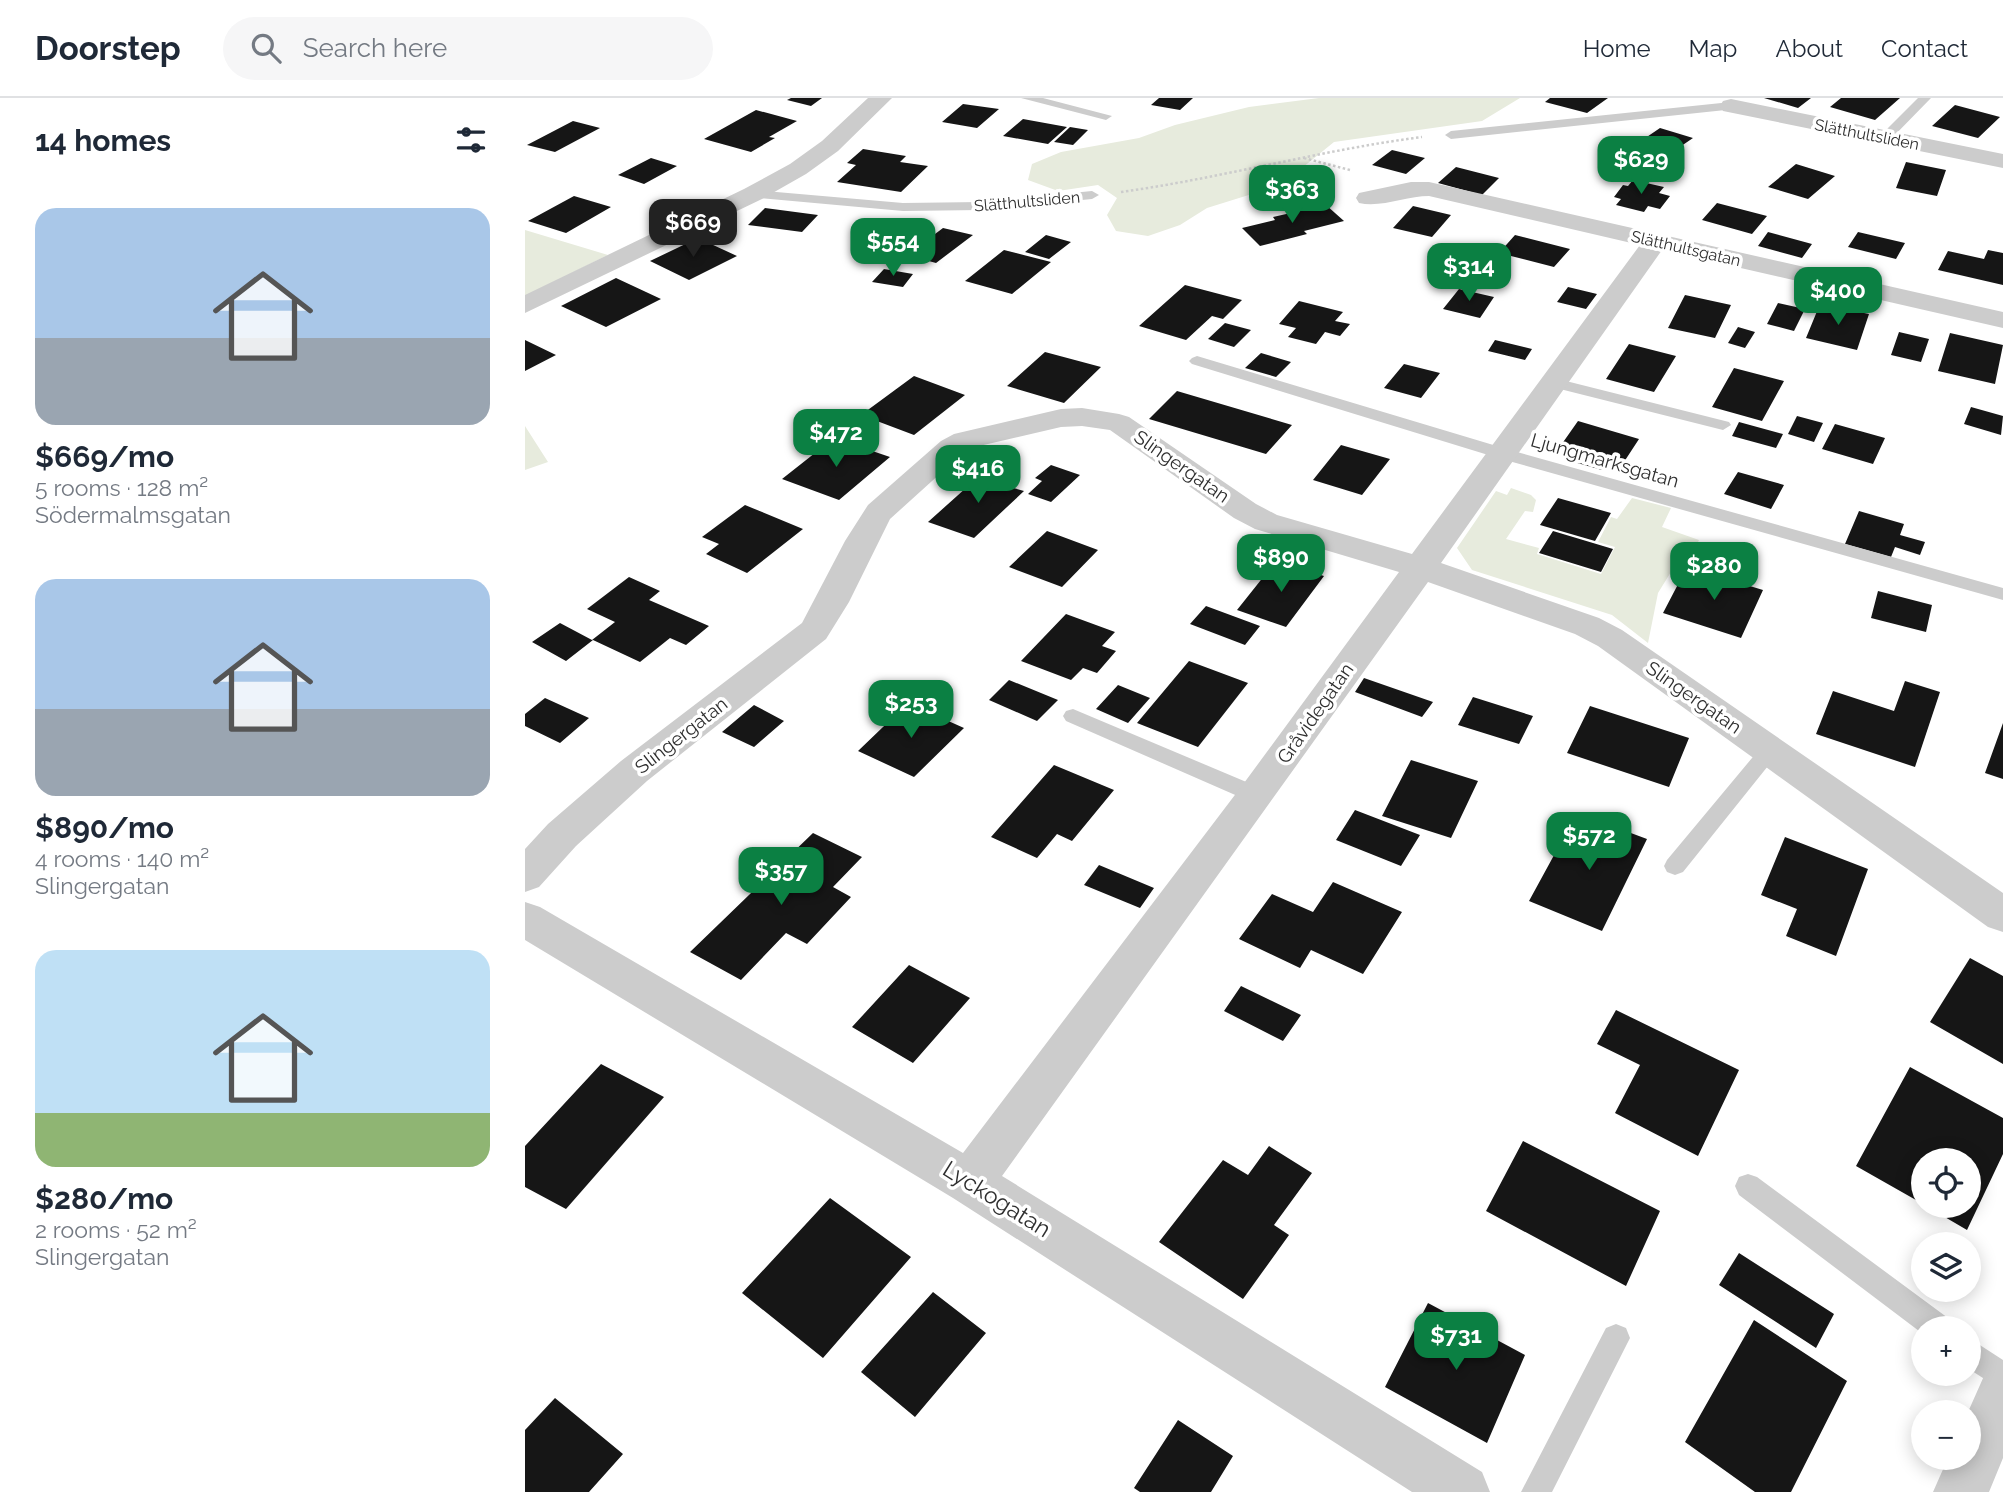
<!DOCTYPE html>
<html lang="en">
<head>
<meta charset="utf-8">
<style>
  body { margin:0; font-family:Raleway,sans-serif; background:#f6f6f7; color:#1f2937; height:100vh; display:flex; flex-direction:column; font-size:26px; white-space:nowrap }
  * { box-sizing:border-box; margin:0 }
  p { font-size:23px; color:#747a83 }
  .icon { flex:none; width:38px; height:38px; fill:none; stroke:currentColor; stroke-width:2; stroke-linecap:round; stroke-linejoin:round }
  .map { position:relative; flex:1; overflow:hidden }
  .drawer { display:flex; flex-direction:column; background:#fff; width:525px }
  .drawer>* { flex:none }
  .fabs { position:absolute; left:1386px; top:1050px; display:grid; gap:14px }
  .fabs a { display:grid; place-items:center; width:70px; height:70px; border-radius:50%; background:#fff; box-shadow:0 4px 18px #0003; font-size:35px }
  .price { position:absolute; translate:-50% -60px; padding:0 16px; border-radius:14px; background:#0b8043; color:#fff; font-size:23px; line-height:46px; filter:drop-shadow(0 2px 4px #0008) }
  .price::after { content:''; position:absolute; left:50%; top:42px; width:21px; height:16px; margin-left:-10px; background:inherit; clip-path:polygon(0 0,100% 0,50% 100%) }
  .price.current { background:#222; color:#fff }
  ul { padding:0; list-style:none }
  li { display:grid; align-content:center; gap:14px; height:371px; padding:0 35px }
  li span { display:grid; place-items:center; height:217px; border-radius:21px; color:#555 }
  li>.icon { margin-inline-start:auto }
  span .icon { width:126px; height:126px; fill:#fffc; stroke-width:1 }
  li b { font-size:30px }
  h2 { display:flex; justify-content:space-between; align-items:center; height:84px; padding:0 35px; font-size:30px }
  header { display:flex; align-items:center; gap:42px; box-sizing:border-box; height:98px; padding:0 35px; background:#fff; border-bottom:2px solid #e0e1e3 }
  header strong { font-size:33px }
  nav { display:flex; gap:38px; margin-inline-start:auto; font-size:24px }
  .search { width:490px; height:63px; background:#f6f6f7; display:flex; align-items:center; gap:18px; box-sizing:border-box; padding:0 24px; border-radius:38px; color:#747a83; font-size:26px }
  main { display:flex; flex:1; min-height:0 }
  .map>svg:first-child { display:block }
</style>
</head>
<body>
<header>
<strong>Doorstep</strong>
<div class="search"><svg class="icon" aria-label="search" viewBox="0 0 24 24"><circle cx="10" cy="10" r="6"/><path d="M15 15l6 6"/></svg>Search here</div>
<nav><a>Home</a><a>Map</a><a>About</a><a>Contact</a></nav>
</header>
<main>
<section class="drawer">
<h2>14 homes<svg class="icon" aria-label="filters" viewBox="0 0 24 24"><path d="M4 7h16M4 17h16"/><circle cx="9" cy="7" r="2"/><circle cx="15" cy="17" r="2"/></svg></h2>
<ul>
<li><span style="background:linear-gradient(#a9c7e8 60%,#9aa5b1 0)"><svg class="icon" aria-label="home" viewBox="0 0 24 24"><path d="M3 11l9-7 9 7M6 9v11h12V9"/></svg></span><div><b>$669/mo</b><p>5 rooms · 128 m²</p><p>Södermalmsgatan</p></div></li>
<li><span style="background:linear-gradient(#a9c7e8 60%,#9aa5b1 0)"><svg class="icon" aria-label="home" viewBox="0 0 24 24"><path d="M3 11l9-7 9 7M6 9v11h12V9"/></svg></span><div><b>$890/mo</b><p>4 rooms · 140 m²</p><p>Slingergatan</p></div></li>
<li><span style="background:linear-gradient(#bfe0f5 75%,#8fb573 0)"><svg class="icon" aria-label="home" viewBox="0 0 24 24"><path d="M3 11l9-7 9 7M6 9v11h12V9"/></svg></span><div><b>$280/mo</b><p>2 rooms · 52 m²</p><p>Slingergatan</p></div></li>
</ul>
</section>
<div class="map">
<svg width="1478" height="1394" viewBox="0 0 1478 1394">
  <rect width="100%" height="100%" fill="#fff"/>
  <path fill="#e7ebdd" d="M794 0H995L957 23 809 44 772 74 743 91 682 110 655 127 623 138 591 133 582 117 592 100 573 87 533 93 503 82 507 66 536 54 614 40 650 27 724 9Z
    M0 132 83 157 0 198Z
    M0 328 23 364 0 372Z
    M986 390 1006 397 1011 402 1008 414 1000 413 981 441 1014 450 1012 456 1076 476 1090 449 1073 444 1086 419 1092 421 1107 400 1146 410 1137 429 1174 442 1166 459 1157 456 1133 495 1123 545 1087 517 947 472 932 450 971 393 982 397Z"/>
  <path fill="#161616" d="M266 0H297L286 8 262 2Z
    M634 0H668L655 12 626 7Z
    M1025 0H1083L1062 15 1020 4Z
    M1239 0H1286L1273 10Z
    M1316 0H1375L1350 22 1305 9Z
    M438 6 474 11 452 30 417 24Z
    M1430 7 1475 19 1453 40 1407 28Z
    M231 12 272 23 244 39 250 40 226 54 179 41Z
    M498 21 542 29 523 46 478 38Z
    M48 23 75 30 30 54 2 47Z
    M545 29 563 32 548 47 529 44Z
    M1135 30 1168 40 1146 55 1113 45Z
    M338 51 381 58 375 64 403 68 376 94 312 84 331 67 322 65Z
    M867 52 900 60 881 76 847 67Z
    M126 60 152 68 119 86 93 77Z
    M1381 64 1421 72 1412 98 1371 90Z
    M1271 66 1310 78 1283 101 1243 89Z
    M931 69 974 80 957 97 913 85Z
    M1108 82 1139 89 1134 95 1145 98 1135 111 1123 108 1119 114 1091 107 1096 101 1089 99 1098 87 1103 88Z
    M49 98 86 109 41 135 3 123Z
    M1192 105 1242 118 1227 136 1177 122Z
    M801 107 819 123 779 133 782 136 735 148 717 130 750 122 748 119Z
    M888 108 926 117 907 139 868 130Z
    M240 110 293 117 277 134 223 127Z
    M418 130 448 137 411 165 382 157Z
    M1243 134 1287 146 1277 160 1233 148Z
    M1333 134 1380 145 1371 161 1323 149Z
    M521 137 546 144 524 161 500 154Z
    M990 137 1045 151 1029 169 974 155Z
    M173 140 212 158 164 182 125 163Z
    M479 152 526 164 487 196 440 183Z
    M1463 152 1478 155V187L1413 172 1423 153 1459 161Z
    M359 171 388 176 378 189 347 184Z
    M91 180 136 201 81 229 36 208Z
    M660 187 717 202 698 221 687 218 661 242 614 228Z
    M1043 189 1072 196 1061 211 1032 204Z
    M934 191 969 199 955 220 918 211Z
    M1160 197 1206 207 1190 240 1143 230Z
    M774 203 818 214 810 223 825 226 815 238 800 234 791 246 763 239 771 230 754 226Z
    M1253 205 1280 211 1269 233 1242 226Z
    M1295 206 1344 216 1332 252 1281 240Z
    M700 225 726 232 709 249 683 241Z
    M1213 229 1230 234 1220 250 1203 245Z
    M1374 234 1404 241 1396 264 1366 257Z
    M1425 235 1478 247 1470 286 1413 273Z
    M0 242 31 257 0 273Z
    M970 242 1007 251 1000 262 963 253Z
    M1104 246 1151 258 1129 294 1081 281Z
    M520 254 576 269 539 305 482 288Z
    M736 255 766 264 751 279 720 270Z
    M879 266 915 275 896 300 859 290Z
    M1209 270 1259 283 1237 323 1187 309Z
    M389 278 440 297 389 337 336 317Z
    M652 293 767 327 741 356 624 321Z
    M1446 309 1478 318 1476 337 1439 326Z
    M1272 318 1298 325 1289 344 1263 336Z
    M1053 323 1114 341 1097 367 1083 363 1077 372 1049 364 1055 356 1034 350Z
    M1214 324 1258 336 1251 350 1207 338Z
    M1310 326 1360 340 1348 366 1297 351Z
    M309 340 365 359 314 402 257 381Z
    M816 347 865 361 837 397 788 382Z
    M526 367 555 377 526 404 503 396 517 383 510 380Z
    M461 372 489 382 482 388 499 393 449 440 403 424Z
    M1213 374 1259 387 1246 411 1199 396Z
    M1033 400 1086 415 1070 443 1015 427Z
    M220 407 278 431 222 475 181 456 194 446 177 439Z
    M1334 413 1379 426 1375 437 1400 444 1395 457 1370 449 1366 459 1320 446Z
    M522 433 573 452 537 489 484 469Z
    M1028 433 1088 451 1076 474 1014 455Z
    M751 463 799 478 761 529 712 512Z
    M1162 469 1238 492 1216 540 1138 515Z
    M104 479 135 493 124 502 184 528 161 547 145 540 115 564 68 542 41 563 7 544 35 525 67 542 90 524 62 511Z
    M1353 493 1407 507 1401 534 1346 520Z
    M681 508 735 528 720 547 665 526Z
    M541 516 590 534 577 548 591 553 572 575 558 570 546 582 496 563Z
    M664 563 723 585 673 649 612 625Z
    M839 580 908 604 897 619 830 594Z
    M484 582 533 602 512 623 464 602Z
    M1380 583 1415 594 1390 669 1291 636 1308 593 1369 613Z
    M593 587 625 600 603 625 571 611Z
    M948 599 1008 618 994 646 933 627Z
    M20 600 64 620 35 645 0 628V616Z
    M383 605 439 630 389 679 333 653Z
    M229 607 259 623 229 649 197 634Z
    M1065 608 1164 640 1144 689 1042 655Z
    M1478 625V681L1460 675Z
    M886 662 953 683 926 740 857 718Z
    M529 667 589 692 547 743 532 736 512 760 466 739Z
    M830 712 895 737 876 768 811 742Z
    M1052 715 1122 741 1077 833 1004 803Z
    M288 735 337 759 308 789 326 799 282 846 261 835 216 882 165 854Z
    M1260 739 1343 771 1311 858 1261 838 1272 811 1236 797Z
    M574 767 629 790 615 810 559 787Z
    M808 784 877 814 838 876 786 852 775 870 714 841 747 796 788 814Z
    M1445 860 1478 878V966L1405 924Z
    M384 867 445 900 388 965 327 929Z
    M716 888 776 917 758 943 699 913Z
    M1091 912 1214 972 1173 1058 1090 1015 1115 967 1072 946Z
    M76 966 139 999 41 1111 0 1089V1048Z
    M1385 969 1478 1020V1056L1442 1132 1401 1108H1444V1062H1398V1106L1331 1068Z
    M998 1043 1135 1113 1101 1188 961 1113Z
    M744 1048 787 1075 749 1127 764 1137 718 1201 634 1144 698 1062 723 1077Z
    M305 1100 386 1159 298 1260 217 1195Z
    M1214 1155 1309 1216 1291 1250 1194 1187Z
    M408 1194 461 1235 390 1319 336 1274Z
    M903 1205 1000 1257 962 1345 860 1289Z
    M1229 1222 1322 1283 1266 1394H1230L1160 1344Z
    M30 1300 98 1356 64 1394H0V1332Z
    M653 1322 708 1358 686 1394H615L609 1390Z"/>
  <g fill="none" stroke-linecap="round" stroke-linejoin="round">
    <path stroke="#ccc" stroke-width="2.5" stroke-dasharray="2.5 2.5" stroke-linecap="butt" d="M779 60 825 72
      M596 94C697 80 796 52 897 39"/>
    <path fill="#ccc" fill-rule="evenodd" d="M496 0H518L587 18 581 22Z
      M1393 0H1406L1364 43H1356V37Z
      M1206 4 1210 5V11L926 41 920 37 926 33Z
      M228 92 378 105 456 104 567 93 574 97 567 101 456 112 378 113 223 99 221 96Z
      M672 258 985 352 1478 490V502L973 360 667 266 664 263 667 260Z
      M1029 280 1204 324 1206 327 1198 332 1023 288 1021 285Z
      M548 611 738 691 742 697 738 703 731 705 724 703 541 623 538 618 541 613Z
      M1244 646 1251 648 1254 653 1251 658 1158 774 1150 777 1142 774 1139 768 1142 762 1237 648Z
      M1223 1076 1232 1079 1423 1220 1427 1230H1398V1236L1214 1097 1210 1088 1214 1079Z
      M1091 1226 1101 1230 1105 1240 1027 1394H996L1081 1230Z
      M1444 1240 1478 1262V1293L1444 1271Z"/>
    <path fill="#ccc" fill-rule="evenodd" d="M343 0H367L313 53 281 76 237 101 0 215V197L219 91 265 66 297 43Z
      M1206 1 1478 56V70L1198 13 1195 8 1198 3Z
      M886 84H904L1478 214V230L1137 152 916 465 1074 520 1097 532 1478 795V834L1463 829 1073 548 1050 536 903 484 477 1078 957 1374 965 1394H887L428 1100 0 842V804L15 809 438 1055 722 681 874 474 730 431 709 420 585 332 557 328 536 329 450 349 438 355 365 421 324 504 301 541 122 683 51 748 14 789 0 794V751L23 726 96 663 277 525 320 443 343 407 416 343 429 336 536 311 557 310 594 316 604 319 731 406 752 417 887 456 1115 147 904 98C882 98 856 110 834 105L831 100 834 95Z
      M1478 1271V1360L1464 1394H1408L1423 1360H1444L1443 1314 1459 1278Z"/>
  </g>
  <g text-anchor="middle" stroke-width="7" stroke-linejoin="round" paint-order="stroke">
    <g font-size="16" fill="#2f2f2f" stroke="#fff">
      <text transform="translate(1342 36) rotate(11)" y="6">Slätthultsliden</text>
      <text transform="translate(502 103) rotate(-5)" y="6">Slätthultsliden</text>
      <text transform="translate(1161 150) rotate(13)" y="6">Slätthultsgatan</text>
    </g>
    <g font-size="19" fill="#2f2f2f" stroke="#fff">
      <text transform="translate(1080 362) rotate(16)" y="7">Ljungmarksgatan</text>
      <text transform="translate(657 368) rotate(35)" y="7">Slingergatan</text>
      <text transform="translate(1169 599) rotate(35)" y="7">Slingergatan</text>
      <text transform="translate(790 615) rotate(-55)" y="7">Gråvidegatan</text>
      <text transform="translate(156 637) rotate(-38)" y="7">Slingergatan</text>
    </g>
    <g font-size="23" fill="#2f2f2f" stroke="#fff">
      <text transform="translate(472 1101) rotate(32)" y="8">Lyckogatan</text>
    </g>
  </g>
</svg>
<div class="fabs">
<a><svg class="icon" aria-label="locate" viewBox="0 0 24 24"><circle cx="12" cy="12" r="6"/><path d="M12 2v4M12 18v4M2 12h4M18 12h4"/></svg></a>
<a><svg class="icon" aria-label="layers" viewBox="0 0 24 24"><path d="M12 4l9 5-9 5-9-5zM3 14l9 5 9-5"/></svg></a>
<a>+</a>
<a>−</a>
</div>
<b class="price" style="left:1116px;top:98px">$629</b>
<b class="price" style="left:767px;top:127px">$363</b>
<b class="price current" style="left:168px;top:161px">$669</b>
<b class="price" style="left:368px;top:180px">$554</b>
<b class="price" style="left:944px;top:205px">$314</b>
<b class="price" style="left:1313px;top:229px">$400</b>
<b class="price" style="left:311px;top:371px">$472</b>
<b class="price" style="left:453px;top:407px">$416</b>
<b class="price" style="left:756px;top:496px">$890</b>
<b class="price" style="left:1189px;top:504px">$280</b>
<b class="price" style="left:386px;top:642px">$253</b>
<b class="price" style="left:1064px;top:774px">$572</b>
<b class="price" style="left:256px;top:809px">$357</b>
<b class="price" style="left:931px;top:1274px">$731</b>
</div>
</main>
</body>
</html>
